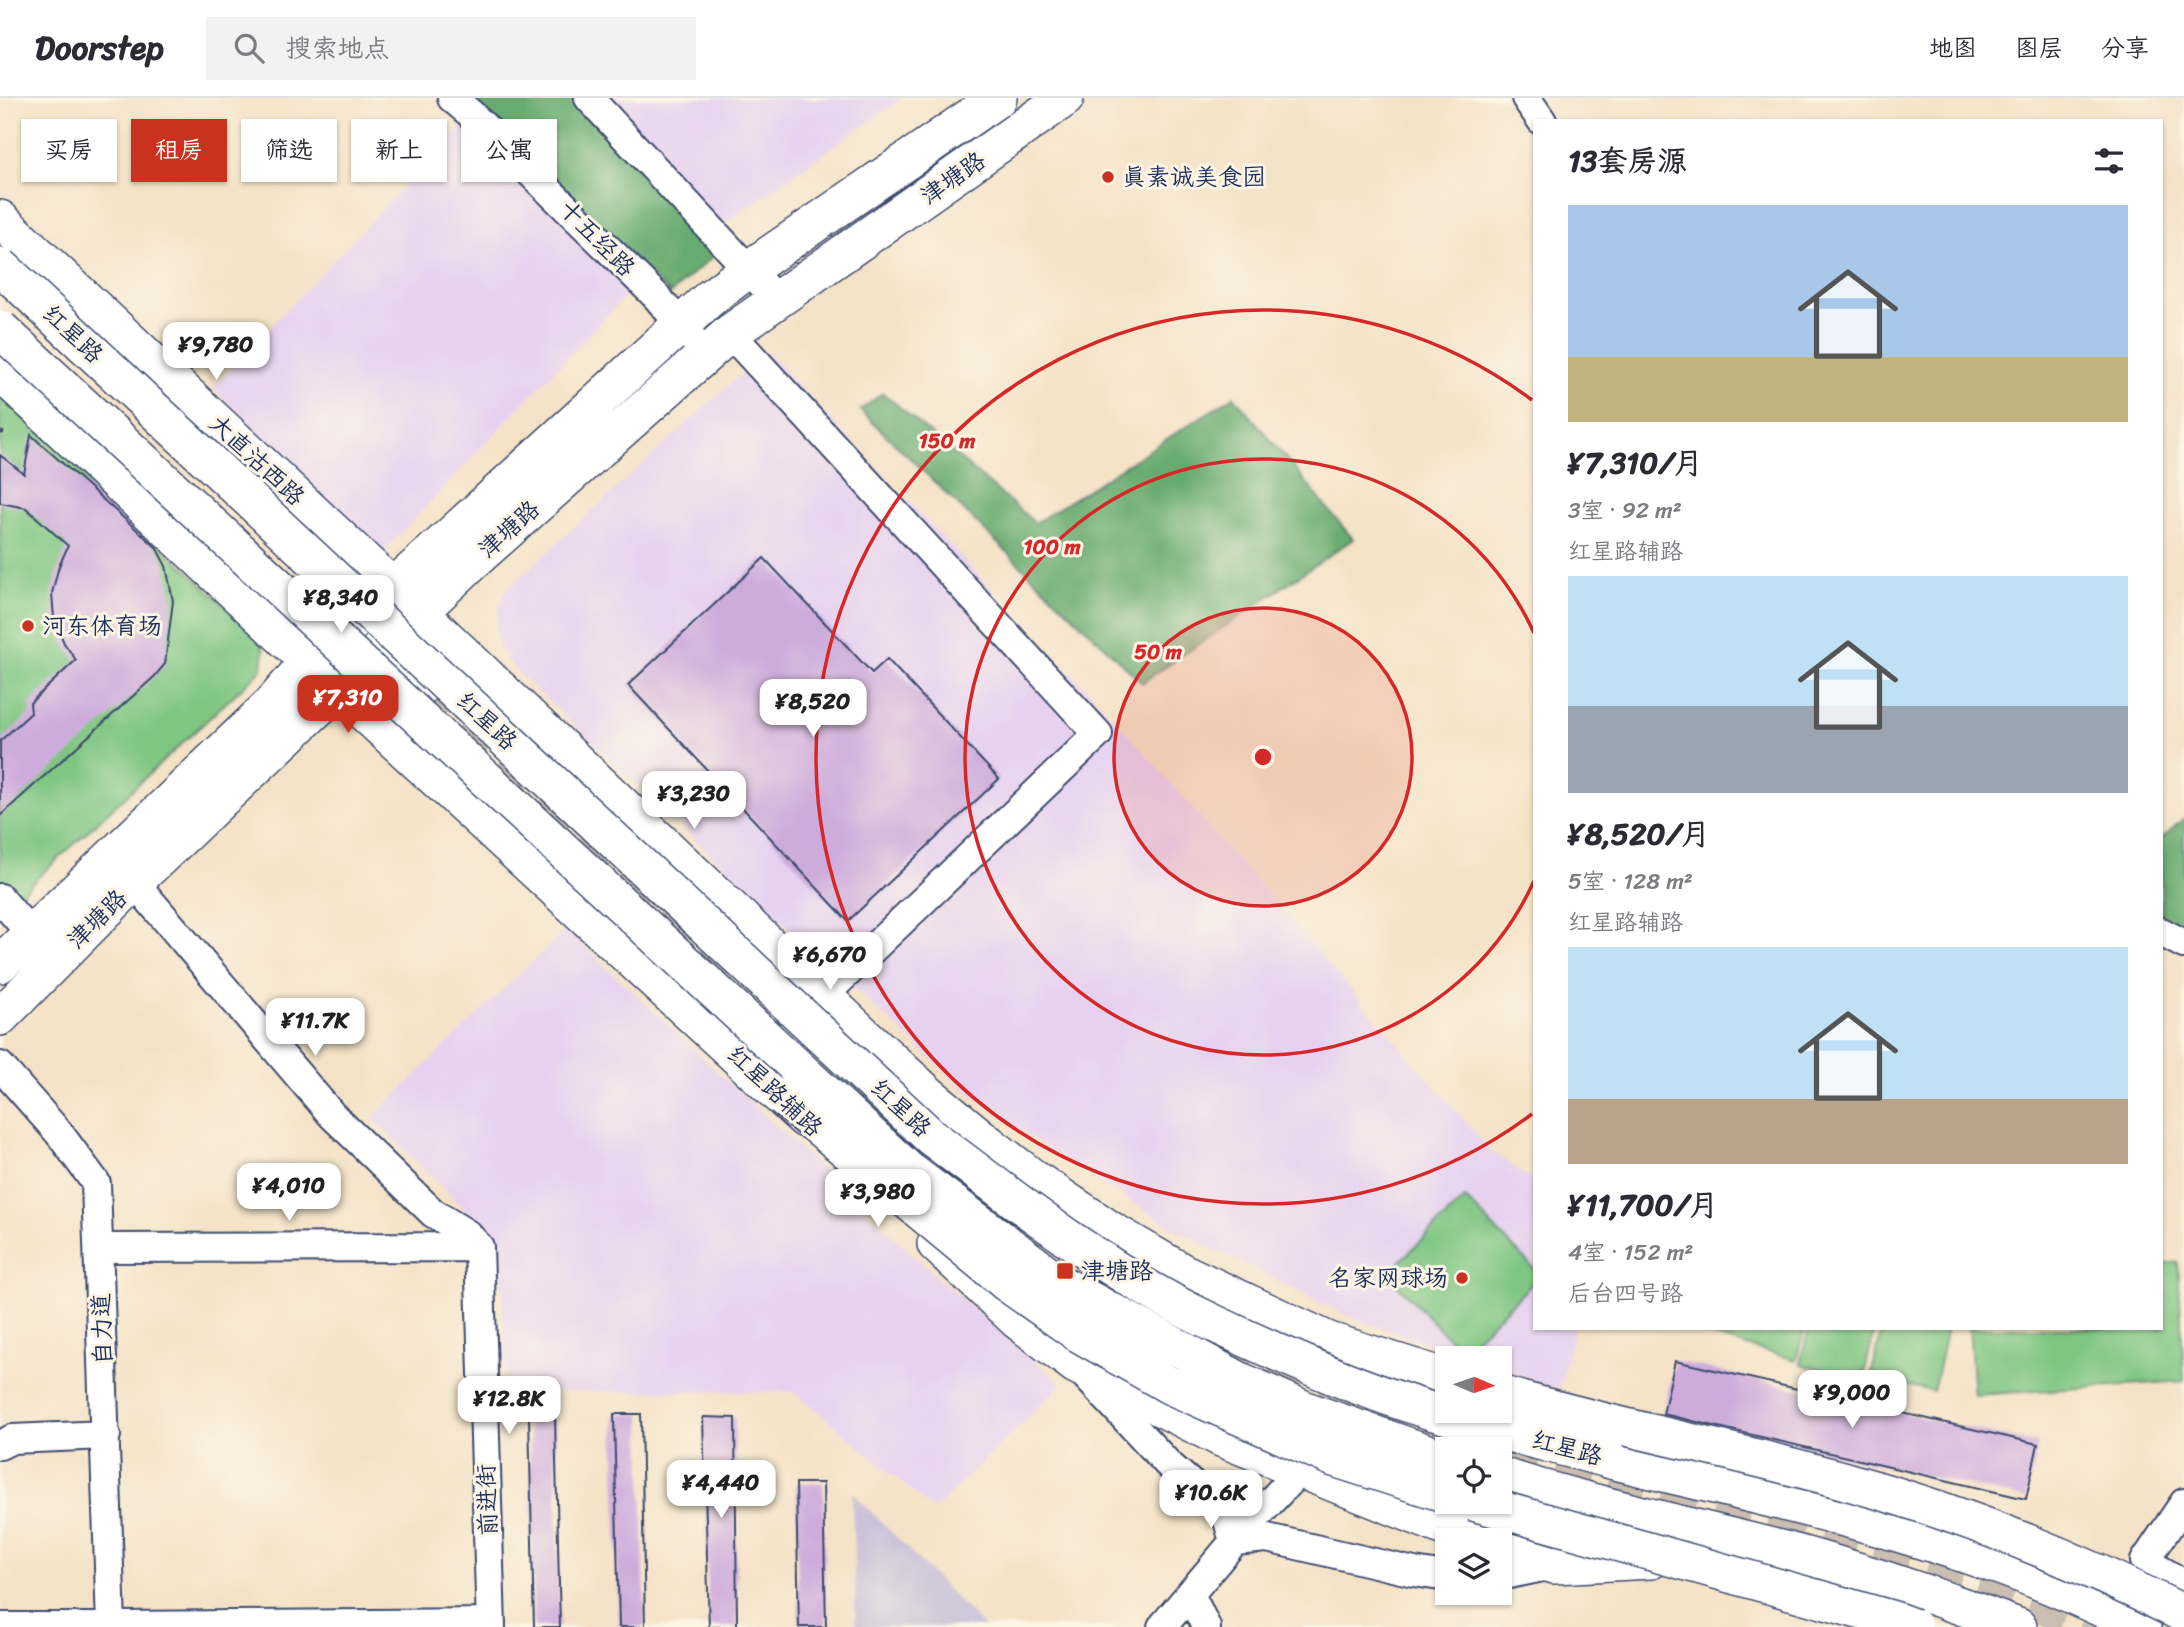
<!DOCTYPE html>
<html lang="zh">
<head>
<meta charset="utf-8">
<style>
  body { margin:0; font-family:Sriracha,"LXGW WenKai TC",sans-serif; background:#f2f2f3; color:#2b2b33; height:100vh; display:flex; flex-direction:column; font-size:26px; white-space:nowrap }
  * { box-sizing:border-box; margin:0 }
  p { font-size:23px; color:#7c7c81 }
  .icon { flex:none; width:38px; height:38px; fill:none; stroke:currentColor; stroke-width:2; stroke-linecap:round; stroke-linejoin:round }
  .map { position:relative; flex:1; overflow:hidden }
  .drawer { position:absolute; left:1533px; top:21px; width:630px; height:1211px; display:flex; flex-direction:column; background:#fff; border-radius:0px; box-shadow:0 2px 5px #0004 }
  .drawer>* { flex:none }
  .banner { position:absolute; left:21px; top:21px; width:665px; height:63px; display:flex; gap:14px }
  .needle { width:46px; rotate:92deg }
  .tools { position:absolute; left:1435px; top:1248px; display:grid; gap:14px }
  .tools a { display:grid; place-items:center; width:77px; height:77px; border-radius:0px; background:#fff; box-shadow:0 2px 5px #0004; font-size:35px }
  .price { position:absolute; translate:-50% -60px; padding:0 16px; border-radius:14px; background:#fff; color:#222; font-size:23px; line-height:46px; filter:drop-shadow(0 2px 4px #0008) }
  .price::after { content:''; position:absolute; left:50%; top:42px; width:21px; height:16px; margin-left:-10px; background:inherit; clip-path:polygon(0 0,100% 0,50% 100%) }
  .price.current { background:#c8321e; color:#fff }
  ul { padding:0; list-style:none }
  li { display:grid; align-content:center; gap:14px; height:371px; padding:0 35px }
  li span { display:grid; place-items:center; height:217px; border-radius:0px; color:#555 }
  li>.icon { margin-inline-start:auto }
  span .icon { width:126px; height:126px; fill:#fffc; stroke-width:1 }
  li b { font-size:30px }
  h2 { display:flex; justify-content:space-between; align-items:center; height:84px; padding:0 35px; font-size:30px }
  .tag { padding:0 24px; border-radius:0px; background:#fff; box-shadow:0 2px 5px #0004; font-size:24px; line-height:63px }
  .tag.current { background:#c8321e; color:#fff }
  header { display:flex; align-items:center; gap:42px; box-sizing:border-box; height:98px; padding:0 35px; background:#fff; border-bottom:2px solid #e1e1e2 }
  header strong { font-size:33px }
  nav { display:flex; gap:38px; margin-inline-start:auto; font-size:24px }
  .search { width:490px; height:63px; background:#f2f2f3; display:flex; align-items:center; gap:18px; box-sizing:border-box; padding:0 24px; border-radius:0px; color:#7c7c81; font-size:26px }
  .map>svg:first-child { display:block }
</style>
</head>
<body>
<header>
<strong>Doorstep</strong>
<div class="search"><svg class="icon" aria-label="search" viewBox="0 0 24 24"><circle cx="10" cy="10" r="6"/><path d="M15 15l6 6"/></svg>搜索地点</div>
<nav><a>地图</a><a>图层</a><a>分享</a></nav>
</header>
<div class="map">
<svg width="2184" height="1529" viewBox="0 0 2184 1529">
  <rect width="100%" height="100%" fill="#fcf5e5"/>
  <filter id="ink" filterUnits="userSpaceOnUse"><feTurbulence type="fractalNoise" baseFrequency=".0143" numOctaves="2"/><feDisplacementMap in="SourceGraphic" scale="14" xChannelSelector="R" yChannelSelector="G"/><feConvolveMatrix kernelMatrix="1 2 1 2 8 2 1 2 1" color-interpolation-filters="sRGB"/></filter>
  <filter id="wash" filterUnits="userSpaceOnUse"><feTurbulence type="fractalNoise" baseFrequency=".00686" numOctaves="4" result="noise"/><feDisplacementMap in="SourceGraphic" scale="28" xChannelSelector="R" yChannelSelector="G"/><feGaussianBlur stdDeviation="1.57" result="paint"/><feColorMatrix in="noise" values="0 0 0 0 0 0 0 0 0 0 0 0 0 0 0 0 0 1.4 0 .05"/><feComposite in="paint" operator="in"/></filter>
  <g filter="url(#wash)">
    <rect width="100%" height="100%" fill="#f4e2c6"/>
    <path fill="#e6d2f0" d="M501 0H903L742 113 624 199 381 456 213 290 462 26Z
      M766 253 1119 626 1492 1054 1535 1083V1230H1574L1559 1292 1500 1271V1260H1468L1345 1217 1176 1132 1042 1047 975 1000 823 862 515 572 500 553 496 532 498 513 506 492Z
      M566 831 942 1184 1062 1286 934 1412 794 1294 507 1293 501 1147 372 1020Z"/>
    <path fill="#c8bfd8" d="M852 1394 984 1529H856Z"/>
    <path fill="#7fc682" stroke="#4d7a70" stroke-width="2" d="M0 295 256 537 264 552 262 571 15 801 0 798Z
      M1465 1100 1535 1172V1183L1462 1254 1387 1176Z
      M2178 1164 2184 1283 1974 1297 1969 1230H2161V1166Z
      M1684 1230H1805L1796 1262Z
      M1809 1230H1875L1863 1281 1800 1266Z
      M1882 1230H1947L1933 1293 1871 1279Z"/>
    <path fill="#67ab70" stroke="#416d67" stroke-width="2" d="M470 0H584L720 152 670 196Z
      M883 295 1035 425 1234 298 1353 441 1142 585 860 312Z
      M2184 720V832L2161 820V741Z"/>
    <g id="blocks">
      <path fill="#cdacdc" d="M31 337 156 449 166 468 173 503 165 566 154 579 0 718V643L31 615 30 605 76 562 64 545 54 520 52 495 59 468 68 448 26 410 0 405V357L24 376Z
        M764 460 872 575 887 561 999 681 848 823 628 587Z
        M1675 1263 2038 1346 2026 1401 1663 1316Z
        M614 1316H641L645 1529H619Z
        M529 1318 555 1319 560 1529H534Z
        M703 1319 735 1320 737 1529H709Z
        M796 1385H823L826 1529H799Z"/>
    </g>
  </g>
  <g filter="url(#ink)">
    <use href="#blocks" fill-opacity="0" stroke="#3c4a6e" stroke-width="2"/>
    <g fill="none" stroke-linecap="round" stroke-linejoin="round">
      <path stroke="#c9beb1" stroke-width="37" stroke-dasharray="37 18" stroke-linecap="butt" d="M418 592 818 957
        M1077 1164 1123 1198 1227 1255 1324 1299 1468 1351
        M1500 1360 1957 1477 2102 1529"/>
      <g stroke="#3c4a6e" stroke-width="32">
        <path id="minor" d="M452 0 471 16 656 198 692 240
          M589 0 776 201
          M1526 0 1542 23
          M730 235 1098 636 823 898 764 963
          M134 784 332 1017 433 1115 467 1136 479 1149
          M0 800 31 836
          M2161 834 2184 846
          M0 968 59 1035 96 1085 111 1528
          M479 1149 491 1529
          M99 1150 479 1149
          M1085 1277 1169 1367 1226 1416 1234 1443 1267 1440 1414 1474 1447 1479
          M0 1347 12 1341 106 1337
          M2184 1405 2145 1463 2184 1486
          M1500 1478 1552 1467
          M1190 1496 1206 1529
          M0 1529 491 1525
          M1162 1529 1243 1433 1300 1372"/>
      </g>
      <g stroke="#3c4a6e" stroke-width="40">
        <path id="major" d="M0 121 419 514 865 938 928 996 990 1047 1033 1080 1112 1133 1182 1174 1329 1243 1447 1280
          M0 274 318 572 805 1021
          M366 567 394 577 418 592
          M0 866 272 606 309 563 434 453 710 200 749 171 998 0
          M0 919 134 784 471 465 730 235 1065 0
          M936 1146 1017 1222 1076 1267 1221 1340 1477 1442
          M1611 1362C1736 1393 1863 1420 1985 1463 2039 1481 2091 1505 2142 1529
          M1500 1378C1594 1407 1689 1428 1784 1452 1864 1473 1941 1500 2018 1529
          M1500 1451 1554 1467 1651 1462"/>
      </g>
      <path stroke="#3c4a6e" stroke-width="3.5" stroke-dasharray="5 5" stroke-linecap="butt" d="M0 334 4 335"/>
      <use href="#minor" stroke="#fff" stroke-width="28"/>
      <use href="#major" stroke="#fff" stroke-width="37"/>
      <g stroke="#3c4a6e" stroke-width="40" stroke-linecap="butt">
        <path id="major-bridge" d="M0 168 930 1038C1019 1106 1108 1175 1209 1223 1287 1260 1368 1295 1451 1319 1504 1335 1557 1347 1611 1362
          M0 231 908 1072 1062 1187 1240 1283 1308 1313 1447 1362
          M783 999 1007 1185 1078 1235 1169 1287 1334 1360 1447 1396
          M1500 1296C1615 1330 1733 1351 1849 1384 1965 1416 2077 1462 2184 1516
          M1473 1404 1894 1522 1913 1529"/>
      </g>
      <use href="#major-bridge" stroke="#fff" stroke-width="37"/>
    </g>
  </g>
  <circle cx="1263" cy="659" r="149" fill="#d62828" fill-opacity=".12"/>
  <g fill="none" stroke="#d62828" stroke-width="3.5">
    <circle cx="1263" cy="659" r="149"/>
    <path d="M1534 783A298 298 0 1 1 1534 535"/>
    <path d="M1532 1016A447 447 0 1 1 1532 302"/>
  </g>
  <g fill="#c8321e" stroke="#fcf5e5" stroke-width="2.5">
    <circle cx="1108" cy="79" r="7"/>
    <circle cx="28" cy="528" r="7"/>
    <rect x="1056" y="1164" width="18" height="18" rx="3.5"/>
    <circle cx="1462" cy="1180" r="7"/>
  </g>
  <g text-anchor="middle" stroke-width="6" stroke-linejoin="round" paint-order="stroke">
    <g font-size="24" fill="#1b2f5e" stroke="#fcf5e5" text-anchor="start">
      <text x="1122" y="87">真素诚美食园</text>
      <text x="42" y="536">河东体育场</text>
      <text x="1081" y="1181">津塘路</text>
      <text x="1448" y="1188" text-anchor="end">名家网球场</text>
    </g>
    <g font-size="24" fill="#1b2f5e" stroke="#fcf5e5">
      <text transform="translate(953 80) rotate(-35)" y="8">津塘路</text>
      <text transform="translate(597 140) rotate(45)" y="8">十五经路</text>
      <text transform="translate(73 236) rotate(43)" y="8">红星路</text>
      <text transform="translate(257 362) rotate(43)" y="8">大直沽西路</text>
      <text transform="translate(509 431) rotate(-42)" y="8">津塘路</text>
      <text transform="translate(487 623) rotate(43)" y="8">红星路</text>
      <text transform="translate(97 821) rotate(-45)" y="8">津塘路</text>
      <text transform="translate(775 993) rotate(43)" y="8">红星路辅路</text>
      <text transform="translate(901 1010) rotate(43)" y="8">红星路</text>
      <text transform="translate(102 1231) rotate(-92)" y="8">自力道</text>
      <text transform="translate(1567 1350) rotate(15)" y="8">红星路</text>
      <text transform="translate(487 1402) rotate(-92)" y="8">前进街</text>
    </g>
  </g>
  <circle cx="1263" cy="659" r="10" fill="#d62828" stroke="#fcf5e5" stroke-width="3.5"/>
  <g font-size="21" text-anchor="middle" font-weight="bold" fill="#d62828" stroke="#fcf5e5" stroke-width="6" stroke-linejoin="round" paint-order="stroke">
    <text x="947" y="350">150 m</text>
    <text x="1052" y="456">100 m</text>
    <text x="1158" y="561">50 m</text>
  </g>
</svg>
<div class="tools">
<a><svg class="needle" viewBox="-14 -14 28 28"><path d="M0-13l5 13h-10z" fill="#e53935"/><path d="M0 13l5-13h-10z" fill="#7c7c81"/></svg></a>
<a><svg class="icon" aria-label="locate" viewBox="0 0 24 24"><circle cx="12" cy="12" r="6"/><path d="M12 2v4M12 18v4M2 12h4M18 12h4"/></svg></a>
<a><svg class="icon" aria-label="layers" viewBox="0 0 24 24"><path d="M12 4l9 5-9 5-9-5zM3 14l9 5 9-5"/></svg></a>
</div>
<b class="price" style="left:216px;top:284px">¥9,780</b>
<b class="price" style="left:341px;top:537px">¥8,340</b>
<b class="price current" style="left:348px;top:637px">¥7,310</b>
<b class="price" style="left:813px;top:641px">¥8,520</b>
<b class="price" style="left:694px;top:733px">¥3,230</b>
<b class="price" style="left:830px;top:894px">¥6,670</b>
<b class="price" style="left:315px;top:960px">¥11.7K</b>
<b class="price" style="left:289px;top:1125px">¥4,010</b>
<b class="price" style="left:878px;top:1131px">¥3,980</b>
<b class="price" style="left:1852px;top:1332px">¥9,000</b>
<b class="price" style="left:509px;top:1338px">¥12.8K</b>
<b class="price" style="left:721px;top:1422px">¥4,440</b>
<b class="price" style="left:1211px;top:1432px">¥10.6K</b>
<div class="banner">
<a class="tag">买房</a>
<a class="tag current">租房</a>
<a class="tag">筛选</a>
<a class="tag">新上</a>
<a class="tag">公寓</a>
</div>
<section class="drawer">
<h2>13套房源<svg class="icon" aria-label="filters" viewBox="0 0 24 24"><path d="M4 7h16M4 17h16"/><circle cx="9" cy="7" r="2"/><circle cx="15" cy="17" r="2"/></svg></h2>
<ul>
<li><span style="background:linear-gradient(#a9c7e8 70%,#c2b280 0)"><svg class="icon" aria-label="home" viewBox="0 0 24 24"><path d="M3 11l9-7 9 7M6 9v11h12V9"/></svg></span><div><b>¥7,310/月</b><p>3室 · 92 m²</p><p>红星路辅路</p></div></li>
<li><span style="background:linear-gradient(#bfe0f5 60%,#9aa5b1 0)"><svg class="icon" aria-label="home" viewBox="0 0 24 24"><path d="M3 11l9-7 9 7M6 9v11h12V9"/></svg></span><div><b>¥8,520/月</b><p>5室 · 128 m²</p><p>红星路辅路</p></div></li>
<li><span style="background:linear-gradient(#bfe0f5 70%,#b9a48a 0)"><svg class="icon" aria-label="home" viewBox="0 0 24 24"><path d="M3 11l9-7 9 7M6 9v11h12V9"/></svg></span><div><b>¥11,700/月</b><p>4室 · 152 m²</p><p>后台四号路</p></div></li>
</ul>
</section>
</div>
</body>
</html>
